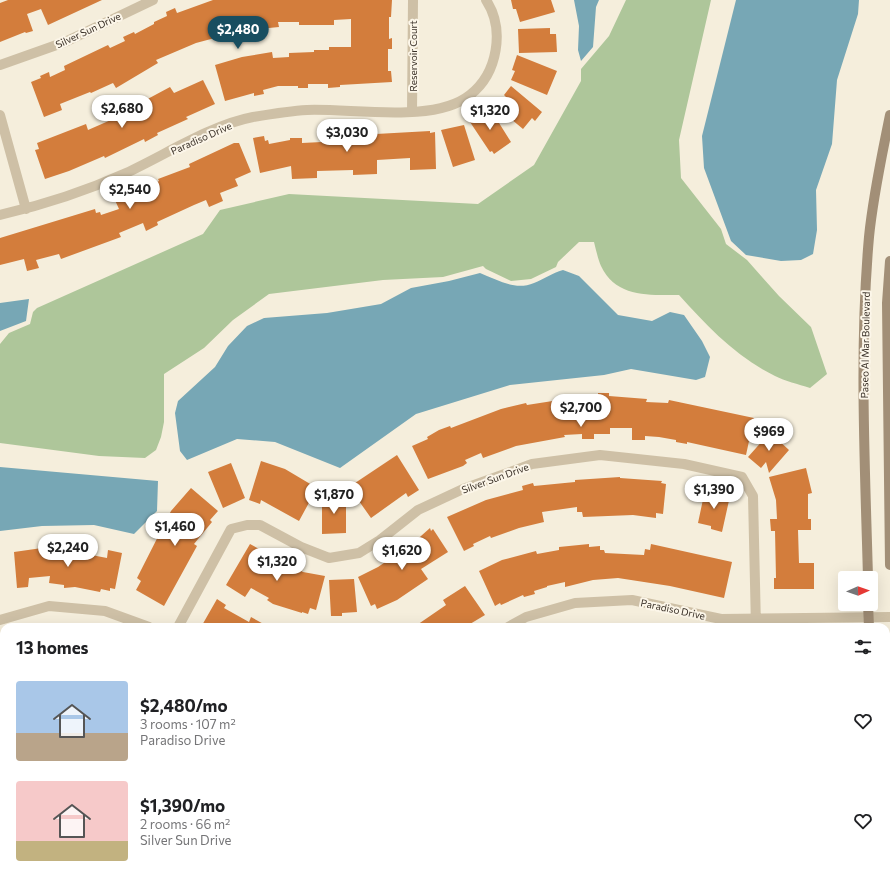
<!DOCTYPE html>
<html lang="en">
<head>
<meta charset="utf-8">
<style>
  body { margin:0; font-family:Commissioner,sans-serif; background:#f6f6f6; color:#202124; height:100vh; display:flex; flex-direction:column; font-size:15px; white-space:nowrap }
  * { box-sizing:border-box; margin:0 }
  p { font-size:13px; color:#757577 }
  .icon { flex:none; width:22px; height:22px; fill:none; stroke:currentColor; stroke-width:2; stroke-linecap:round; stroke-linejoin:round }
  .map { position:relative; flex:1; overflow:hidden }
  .panel { position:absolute; left:0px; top:623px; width:890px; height:256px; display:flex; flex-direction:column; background:#fff; border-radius:12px 12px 0 0; box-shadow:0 4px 16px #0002 }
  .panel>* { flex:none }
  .needle { width:26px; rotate:88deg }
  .fabs { position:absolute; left:838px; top:571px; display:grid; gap:8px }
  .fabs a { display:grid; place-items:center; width:40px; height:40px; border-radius:4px; background:#fff; box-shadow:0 4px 16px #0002; font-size:20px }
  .price { position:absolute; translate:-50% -34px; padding:0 9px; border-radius:14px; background:#fff; color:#222; font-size:13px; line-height:26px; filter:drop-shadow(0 1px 2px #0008) }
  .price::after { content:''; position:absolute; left:50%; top:24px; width:12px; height:9px; margin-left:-6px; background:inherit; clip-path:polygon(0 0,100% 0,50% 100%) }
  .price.on { background:#184e60; color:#fff }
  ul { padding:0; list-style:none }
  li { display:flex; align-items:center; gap:12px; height:100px; padding:0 16px }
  li span { display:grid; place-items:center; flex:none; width:112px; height:80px; border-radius:4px; color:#555 }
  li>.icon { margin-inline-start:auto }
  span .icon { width:48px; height:48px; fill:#fffc; stroke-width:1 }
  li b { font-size:17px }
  h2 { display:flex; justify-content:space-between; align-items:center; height:48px; padding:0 16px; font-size:17px }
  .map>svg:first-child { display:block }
</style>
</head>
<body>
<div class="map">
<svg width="890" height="879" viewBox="0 0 890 879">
  <rect width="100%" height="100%" fill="#f5eedc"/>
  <path fill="#aec69a" d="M626 0H711L679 140 681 178 721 229 726 244 747 260 779 296 811 327 827 374 810 388C798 384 785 381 775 376 736 357 707 326 679 295 650 295 616 298 601 266 598 259 596 250 594 242H579L558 262 556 267 531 279 511 281 486 269 483 266 443 277 383 280 269 294 233 320 204 348 164 374V422L161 437 156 450 145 458 99 456 0 443V344L9 333 30 324 33 312 37 308 203 234 220 210 289 194 478 204 534 165 581 81V69L609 36Z
    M4 707V865L0 868V717Z
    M79 875H145L150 879H76Z"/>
  <path fill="#77a7b5" d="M574 0H599L596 7 593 47 581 61 578 50 579 26Z
    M736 0H859L858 14 837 80 832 144 816 190 817 230 813 254 801 260 781 261 746 255 731 241 704 168 702 136Z
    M563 270 579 276 618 315 652 321 670 312 684 315 702 341 710 357 705 377 696 380 631 369 604 375 510 385 416 414 340 468 275 442 237 439 187 460 180 451 175 413 178 401 215 367 228 346 247 326 264 318 327 313 381 304 411 288 449 281 480 273C498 280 515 291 534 283 544 279 552 273 563 270Z
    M29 299 26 321 0 331V303Z
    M0 467 158 481 157 511 134 534 94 525 42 526 0 531Z
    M16 875H63L62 879H11Z"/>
  <path fill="#d37d3c" d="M8 0H102L48 25 41 9 27 14 33 31 26 33 25 32 0 42V3Z
    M213 0H392L391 17H389V39L392 38V49H388V71H391L392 82 340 85V87L328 88V84H308V88H298V86H278L263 90 264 94 254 96V93L225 101 215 65 242 57 272 52 273 58 289 57V53L314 52V50H329V47H351V19L334 20V25H299V22H278L279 27 250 30 251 32 226 38V35L196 43 156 60 158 63 116 88 113 83 91 93 90 92 60 104 62 110 44 117 31 82 41 78 40 76 49 72 50 77 65 70 64 66 108 45 110 48 125 41 123 37 134 32 135 34 154 24V22L167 16 166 12 175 8 177 13Z
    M511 0H551L555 12 520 22 516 9H513Z
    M550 28V34H556L557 52 519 53 518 29Z
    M517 55 557 71 547 95 511 80 515 71 512 70Z
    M203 80 215 104 186 117 188 119 157 133 158 135 145 142 144 139 105 158 104 156 69 171 45 179 35 150 39 149 37 143 86 124 88 130 120 116 117 109 139 98 142 102 170 87 174 93Z
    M511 86 542 112 535 121 532 118 523 129 500 110 508 99 504 95Z
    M489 107 511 142 494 154 492 151 490 152 470 122Z
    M464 125 475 160 453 167 441 130Z
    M430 131V133L435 132 436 169 410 170V158L377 160V174L353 175V170L317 171V178L292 179 291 166 260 173 253 138 264 136 265 141 268 140 269 144 290 140V138H302V143L322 142V135L335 134V133L376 132V134Z
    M234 143H239L251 172 235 179 238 186 220 193 223 201 209 207 206 200 194 205 157 222 158 225 146 231 143 223 119 233 121 237 61 259 59 254 36 260 39 268 27 271 24 259 0 265V238L95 209 96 213 100 212 101 215 119 209 114 198 146 188 159 181 158 179 190 167 189 164Z
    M598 393H609V396L647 399 646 402 668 403 669 400 754 418 746 455 687 442V444L676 442V440L659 437 645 436V440H632V428H610V434H594V439H582V434L564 435 565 437 516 446 483 458 481 453 465 460 467 463 463 466 428 479 412 446 428 439 427 437 439 430 450 426 451 428 501 409 526 403 527 405 559 400 598 398Z
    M773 429 779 434 776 438 789 450 769 473 766 462 761 468 748 457Z
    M397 455 419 490 408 497 406 493 371 518 349 487Z
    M261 461 285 469 317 488 299 521 261 500 260 504 249 500Z
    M231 463 245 498 223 508 208 472Z
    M806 468 812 493 808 494V519H811V530H798L799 563H814V589H774V578H776L775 531H771L770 519H777L776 500 769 477Z
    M620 477V478L662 481 661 483 666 484 663 514 656 513V518L633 515 583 517 582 512H577V507L542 512 544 522 519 528 491 538 490 536 473 544 474 546 464 551 447 517 486 500 523 490 522 486 533 483 534 486 575 482V480Z
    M191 488 218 511 210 520 212 522 194 544 197 546 164 606 136 590 141 581 137 578 171 511Z
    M705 490 730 496 722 532 711 529V526L698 523Z
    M322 496H346V533L322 534Z
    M430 528 431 531 433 529 448 552 421 569 428 579 397 600 377 609 375 604 371 606 358 577 378 567 412 544Z
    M250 544 270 555 268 559 283 568 286 564H289L303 572 325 576 316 610 310 608 308 614 302 612V613L273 604 267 600 269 598 251 588 245 597 226 585Z
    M589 544V547L600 546V550H604L605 553 644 555 645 549 650 550 651 544 732 562 724 598 670 586 618 578 593 580 565 587V582L547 586V587L534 591 535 594 524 597 523 595 501 605 500 603 495 606 479 571 502 560 536 551 537 554 559 550V547Z
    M49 547 81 548V553L107 558 108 550 122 553 115 589 110 588V591L101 589 100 592 75 587 64 588V585L49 583 50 576 29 578 28 587 17 588 14 552Z
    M354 579 357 612 342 613V616H331L329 580Z
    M465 586 485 615 465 627H414L446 605 443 600Z
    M217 599 226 605 224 608 249 622 251 617 269 627H201Z"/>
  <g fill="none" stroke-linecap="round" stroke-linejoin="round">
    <path stroke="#cec0a6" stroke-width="10" d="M0 65 65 42 153 0
      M412 112 413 0
      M0 115 26 209
      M0 215C43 205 86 191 126 173 165 155 211 125 253 117 271 114 289 111 307 110 352 108 434 124 470 95 498 73 505 29 486 0
      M0 620 49 606 105 611 149 627
      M178 627 231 529 247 525H260L301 547 329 558 359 553 380 540 418 510 463 489 532 464 600 455 684 464 742 477 753 496 756 627
      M508 627 526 617 575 603 632 600 721 619 890 617
      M358 875 359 879
      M731 879 733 875"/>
    <path stroke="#a28f77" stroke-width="10" d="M890 261 887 303 890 565
      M868 578C865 464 859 350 869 237 873 196 882 155 890 115
      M868 604 869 627
      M872 875V879"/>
  </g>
  <g text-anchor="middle" stroke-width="4" stroke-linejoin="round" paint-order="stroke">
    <g font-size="10" fill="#3a3128" stroke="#fcf6e9">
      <text transform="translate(88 30) rotate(-25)" y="4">Silver Sun Drive</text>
      <text transform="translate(413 56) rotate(-90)" y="4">Reservoir Court</text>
      <text transform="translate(201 138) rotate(-24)" y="4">Paradiso Drive</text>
      <text transform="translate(865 345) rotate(-89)" y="4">Paseo Al Mar Boulevard</text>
      <text transform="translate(495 478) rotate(-20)" y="4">Silver Sun Drive</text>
      <text transform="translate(673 609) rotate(12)" y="4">Paradiso Drive</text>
    </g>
  </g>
</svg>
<div class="fabs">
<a><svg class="needle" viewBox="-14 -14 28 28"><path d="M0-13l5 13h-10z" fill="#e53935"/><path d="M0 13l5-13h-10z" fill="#757577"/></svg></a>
</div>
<b class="price on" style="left:238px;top:50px">$2,480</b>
<b class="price" style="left:122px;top:129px">$2,680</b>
<b class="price" style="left:490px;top:131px">$1,320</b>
<b class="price" style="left:347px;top:153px">$3,030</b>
<b class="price" style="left:130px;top:210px">$2,540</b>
<b class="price" style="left:581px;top:428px">$2,700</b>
<b class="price" style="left:769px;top:452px">$969</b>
<b class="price" style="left:714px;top:510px">$1,390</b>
<b class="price" style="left:334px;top:515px">$1,870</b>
<b class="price" style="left:175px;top:547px">$1,460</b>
<b class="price" style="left:68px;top:568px">$2,240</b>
<b class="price" style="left:402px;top:571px">$1,620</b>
<b class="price" style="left:277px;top:582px">$1,320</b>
<section class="panel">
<h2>13 homes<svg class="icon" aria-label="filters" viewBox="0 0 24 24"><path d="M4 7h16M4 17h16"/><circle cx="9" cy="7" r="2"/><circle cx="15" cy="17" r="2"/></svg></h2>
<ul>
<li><span style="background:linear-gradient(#a9c7e8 65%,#b9a48a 0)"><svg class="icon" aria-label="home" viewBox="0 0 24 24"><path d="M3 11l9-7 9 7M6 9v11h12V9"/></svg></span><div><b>$2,480/mo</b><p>3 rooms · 107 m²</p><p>Paradiso Drive</p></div><svg class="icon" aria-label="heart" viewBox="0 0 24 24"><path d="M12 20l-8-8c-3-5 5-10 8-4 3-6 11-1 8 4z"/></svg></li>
<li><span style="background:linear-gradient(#f6c9c9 75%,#c2b280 0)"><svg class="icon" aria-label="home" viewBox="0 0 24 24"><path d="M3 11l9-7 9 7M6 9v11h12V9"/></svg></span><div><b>$1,390/mo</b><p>2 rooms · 66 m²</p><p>Silver Sun Drive</p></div><svg class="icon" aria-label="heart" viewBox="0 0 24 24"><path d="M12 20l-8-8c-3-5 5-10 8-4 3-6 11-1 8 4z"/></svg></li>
</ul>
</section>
</div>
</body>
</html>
